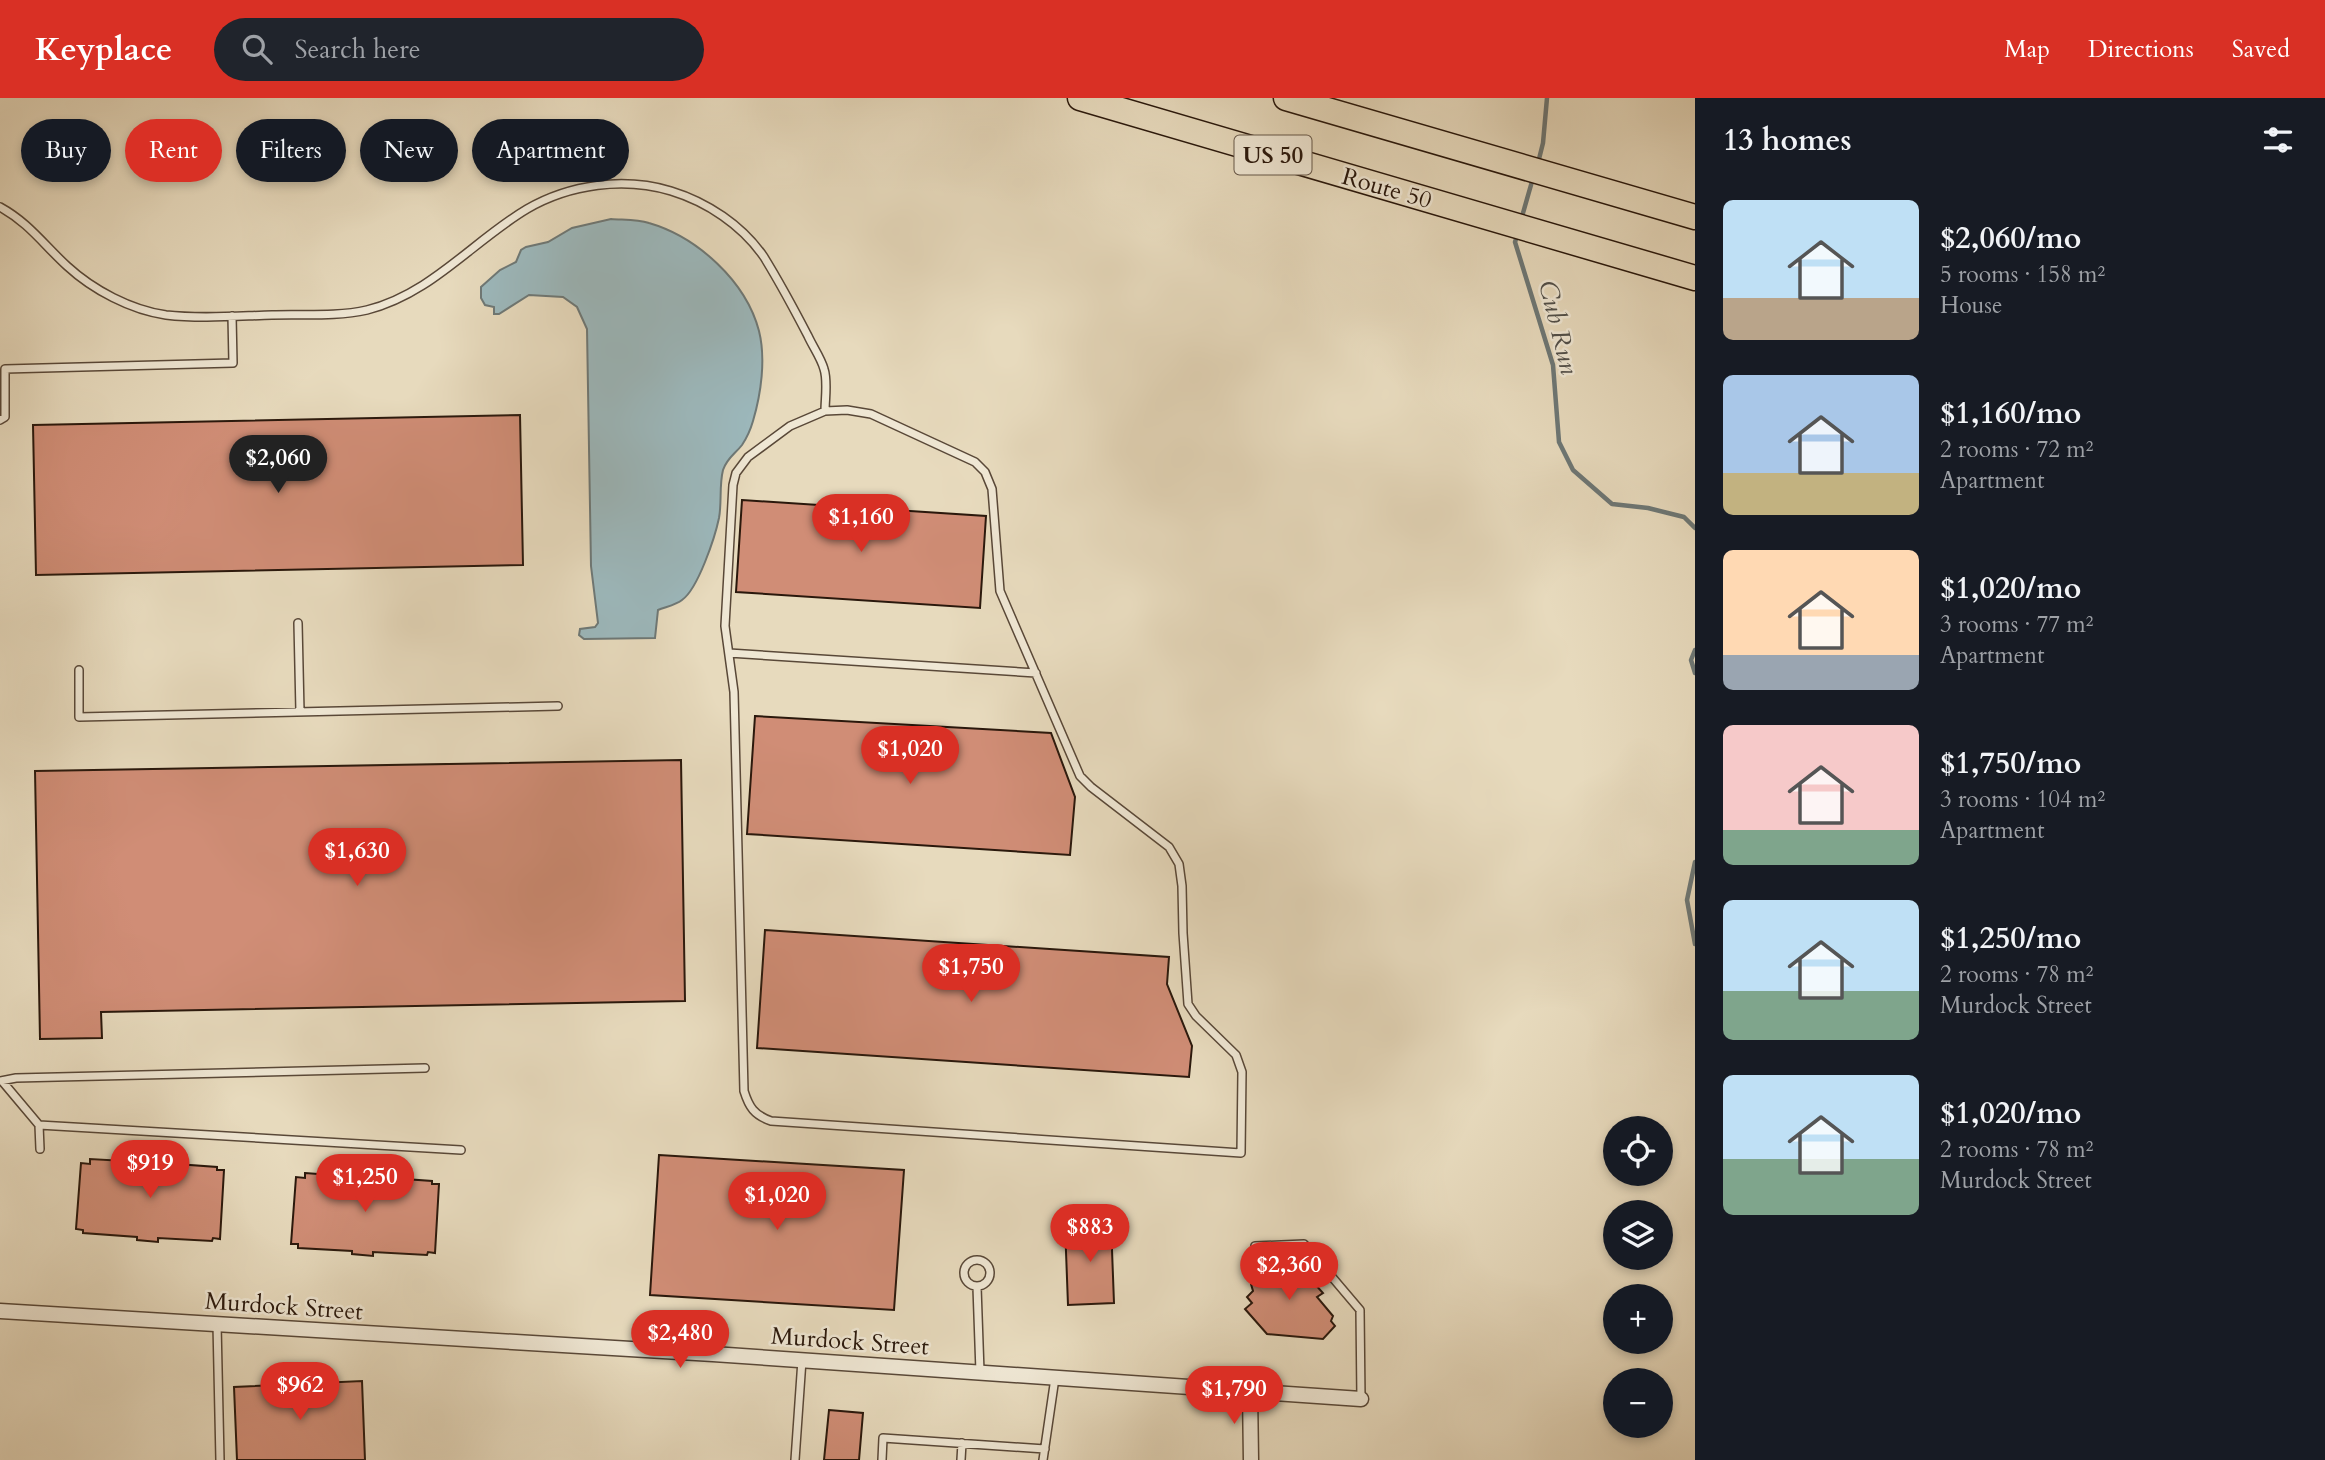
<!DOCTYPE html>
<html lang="en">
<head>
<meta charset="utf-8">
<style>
  body { margin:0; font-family:Cardo,serif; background:#20242c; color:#f1f3f6; height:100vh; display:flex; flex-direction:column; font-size:26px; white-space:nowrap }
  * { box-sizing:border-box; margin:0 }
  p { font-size:23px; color:#9ea1a6 }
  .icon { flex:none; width:38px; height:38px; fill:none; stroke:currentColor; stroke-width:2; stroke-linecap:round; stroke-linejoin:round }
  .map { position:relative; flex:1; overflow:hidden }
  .details { display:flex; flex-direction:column; background:#171b24; width:630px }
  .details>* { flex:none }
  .banner { position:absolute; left:21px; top:21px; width:665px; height:63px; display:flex; gap:14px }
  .controls { position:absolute; left:1603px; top:1018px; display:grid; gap:14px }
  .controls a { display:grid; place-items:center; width:70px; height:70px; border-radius:50%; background:#171b24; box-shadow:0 4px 10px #0003; font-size:35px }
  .price { position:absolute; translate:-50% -60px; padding:0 16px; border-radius:24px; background:#d93025; color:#fff; font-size:23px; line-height:46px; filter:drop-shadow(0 2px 4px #0008) }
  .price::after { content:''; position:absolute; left:50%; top:42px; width:21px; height:16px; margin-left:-10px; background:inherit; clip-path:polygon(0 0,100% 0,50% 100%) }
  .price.on { background:#222; color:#fff }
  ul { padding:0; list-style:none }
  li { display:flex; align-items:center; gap:21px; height:175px; padding:0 28px }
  li span { display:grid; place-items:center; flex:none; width:196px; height:140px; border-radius:10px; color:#555 }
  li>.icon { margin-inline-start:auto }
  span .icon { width:84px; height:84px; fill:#fffc; stroke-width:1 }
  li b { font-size:30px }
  h2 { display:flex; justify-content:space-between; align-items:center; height:84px; padding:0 28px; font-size:30px }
  .pill { padding:0 24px; border-radius:32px; background:#171b24; box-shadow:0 4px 10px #0003; font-size:24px; line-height:63px }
  .pill.on { background:#d93025; color:#fff }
  header { display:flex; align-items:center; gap:42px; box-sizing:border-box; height:98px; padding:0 35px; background:#d93025; color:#fff }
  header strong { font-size:33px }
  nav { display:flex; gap:38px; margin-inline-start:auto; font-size:24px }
  .search { width:490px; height:63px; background:#20242c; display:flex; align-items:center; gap:18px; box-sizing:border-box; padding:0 24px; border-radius:38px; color:#9ea1a6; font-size:26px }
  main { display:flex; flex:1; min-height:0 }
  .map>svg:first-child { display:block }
</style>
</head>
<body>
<header>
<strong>Keyplace</strong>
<div class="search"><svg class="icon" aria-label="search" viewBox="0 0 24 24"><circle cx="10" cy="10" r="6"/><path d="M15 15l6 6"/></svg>Search here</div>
<nav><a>Map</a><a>Directions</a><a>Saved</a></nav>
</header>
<main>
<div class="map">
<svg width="1695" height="1362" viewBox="0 0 1695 1362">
  <rect width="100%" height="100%" fill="#e7dabd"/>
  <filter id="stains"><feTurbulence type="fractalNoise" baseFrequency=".00286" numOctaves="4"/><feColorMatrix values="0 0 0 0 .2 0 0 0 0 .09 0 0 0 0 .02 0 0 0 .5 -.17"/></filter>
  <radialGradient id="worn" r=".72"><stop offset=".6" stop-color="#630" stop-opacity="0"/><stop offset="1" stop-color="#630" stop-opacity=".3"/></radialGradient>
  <path fill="#9cb8bc" stroke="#6e7876" stroke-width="2" d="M611 121C623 122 637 121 649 125 697 139 746 183 759 233 766 261 761 296 753 323 751 330 746 341 742 347 735 356 727 360 723 372 719 388 722 404 719 420 715 439 698 491 682 502 676 507 665 509 658 512L655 540 584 541 579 537 580 531 595 529 598 525 591 468 587 231 577 209 563 199 529 197 499 216H494V209L485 207 481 200V189L500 172 516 164 521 152 526 149 548 144 572 130Z"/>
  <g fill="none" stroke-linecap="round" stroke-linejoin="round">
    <path stroke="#6e7876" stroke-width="4.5" d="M1538 65 1543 45 1547 0
      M1521 122 1533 80
      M1517 138 1515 144 1553 267 1559 344 1573 372 1612 406 1648 410 1684 419 1695 430
      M1695 552 1691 562 1695 575
      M1695 764 1687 802 1695 846"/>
  </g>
  <path fill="#d08d76" stroke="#2a180c" stroke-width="2" d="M520 317 523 467 36 477 33 327Z
    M742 402 986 418 980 510 736 494Z
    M755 618 1051 635 1075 699 1070 757 747 736Z
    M681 662 685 903 101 914 102 940 40 941 35 673Z
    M765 832 1169 859 1167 886 1192 948 1189 979 757 950Z
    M659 1057 904 1072 894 1212 650 1197Z
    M142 1060 163 1062V1065L217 1069V1072H224L220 1141 213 1140 212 1143 158 1140V1144L137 1142V1139L83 1135V1132L76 1131 81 1065 90 1066V1061L142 1064Z
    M305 1075 357 1079V1075L378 1076 377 1079 432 1083V1086H439L435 1155 428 1154 427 1157 373 1154V1158L352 1156V1153L298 1150V1146H291L296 1079 305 1080Z
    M1111 1125 1114 1205 1068 1207 1065 1127Z
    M1285 1153 1323 1195 1317 1199 1333 1218 1331 1223 1335 1228 1323 1241 1267 1236 1245 1211 1252 1205 1247 1199 1253 1193 1251 1186Z
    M362 1283 365 1362H237L234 1289Z
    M829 1312 863 1315 859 1362H824Z"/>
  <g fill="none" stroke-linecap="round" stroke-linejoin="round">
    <g stroke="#594838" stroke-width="10">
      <path id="service" d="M0 109C29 125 43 146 67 168 93 192 131 212 166 217 200 221 237 218 272 217 302 216 337 219 367 212 431 196 473 143 527 111 570 86 624 79 671 93 707 104 742 127 764 159 780 185 794 211 808 238 813 249 821 260 824 271 828 283 825 301 825 313
        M847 312 871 316 975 364 985 374 992 391 1000 493 1080 678 1091 689 1169 749 1179 766 1182 788 1183 835 1188 906 1196 918 1236 957 1242 974 1241 1055 771 1023C754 1017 749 1009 744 993L734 594 725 528 733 387 736 375 748 359 790 328 825 313Z
        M0 322 5 319V271L233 265 232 218
        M298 525 300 614
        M729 555 1036 575
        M79 572V619L558 608
        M0 983 16 980 425 970
        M2 983 39 1027 40 1051
        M39 1027 461 1052
        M1255 1148 1304 1146 1360 1212 1361 1301
        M964 1175a13 13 0 1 1 26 0a13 13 0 1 1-26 0Z
        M977 1189 980 1274
        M217 1226 220 1362
        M795 1362 802 1262
        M882 1362 883 1340 1045 1351
        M961 1362 962 1345
        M1043 1362 1055 1280"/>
    </g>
    <g stroke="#594838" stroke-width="17">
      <path id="minor" d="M0 1213 713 1256 1361 1301
        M1250 1294 1251 1362"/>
    </g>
    <g stroke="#2a180c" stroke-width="27">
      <path id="trunk" d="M1080 0 1695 180
        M1286 0 1695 119"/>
    </g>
    <use href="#service" stroke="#efe7d4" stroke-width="7"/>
    <use href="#minor" stroke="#efe7d4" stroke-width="14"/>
    <use href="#trunk" stroke="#e7dabd" stroke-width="24"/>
  </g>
  <g text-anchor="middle" stroke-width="5" stroke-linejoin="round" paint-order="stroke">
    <rect fill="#efe7d4" stroke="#655648" stroke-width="2" x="1234.5" y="37.5" width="77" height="39" rx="5"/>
    <g font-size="23" font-weight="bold" fill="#2a180c">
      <text x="1273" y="65">US 50</text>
    </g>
    <g font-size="24" fill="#2a180c" stroke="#efe7d4">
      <text transform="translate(1387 90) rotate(16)" y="8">Route 50</text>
      <text transform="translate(284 1208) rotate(4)" y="8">Murdock Street</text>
      <text transform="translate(850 1243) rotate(4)" y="8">Murdock Street</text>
    </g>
    <g font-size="26" font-style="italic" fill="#52504a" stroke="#efe7d4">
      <text transform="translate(1559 229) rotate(76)" y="9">Cub Run</text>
    </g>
  </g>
  <rect width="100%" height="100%" filter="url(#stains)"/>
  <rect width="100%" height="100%" fill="url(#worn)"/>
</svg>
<div class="controls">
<a><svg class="icon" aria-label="locate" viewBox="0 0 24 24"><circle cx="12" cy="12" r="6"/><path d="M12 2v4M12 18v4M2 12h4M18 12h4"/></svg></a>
<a><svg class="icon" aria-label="layers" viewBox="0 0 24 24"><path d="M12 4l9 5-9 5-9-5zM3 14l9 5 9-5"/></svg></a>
<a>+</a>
<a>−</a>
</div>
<b class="price on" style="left:278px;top:397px">$2,060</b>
<b class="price" style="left:861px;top:456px">$1,160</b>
<b class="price" style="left:910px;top:688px">$1,020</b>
<b class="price" style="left:357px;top:790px">$1,630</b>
<b class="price" style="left:971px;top:906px">$1,750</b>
<b class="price" style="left:150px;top:1102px">$919</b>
<b class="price" style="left:365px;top:1116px">$1,250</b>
<b class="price" style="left:777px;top:1134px">$1,020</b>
<b class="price" style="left:1090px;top:1166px">$883</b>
<b class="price" style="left:1289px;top:1204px">$2,360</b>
<b class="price" style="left:680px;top:1272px">$2,480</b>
<b class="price" style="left:300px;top:1324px">$962</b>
<b class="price" style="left:1234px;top:1328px">$1,790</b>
<div class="banner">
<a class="pill">Buy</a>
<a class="pill on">Rent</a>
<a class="pill">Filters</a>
<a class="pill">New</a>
<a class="pill">Apartment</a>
</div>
</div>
<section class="details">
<h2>13 homes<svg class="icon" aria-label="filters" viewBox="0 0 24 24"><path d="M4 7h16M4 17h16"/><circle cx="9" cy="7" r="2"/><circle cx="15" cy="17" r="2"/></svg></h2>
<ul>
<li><span style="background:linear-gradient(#bfe0f5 70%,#b9a48a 0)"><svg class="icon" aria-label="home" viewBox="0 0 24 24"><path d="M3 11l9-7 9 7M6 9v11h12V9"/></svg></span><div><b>$2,060/mo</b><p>5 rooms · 158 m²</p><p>House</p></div></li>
<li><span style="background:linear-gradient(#a9c7e8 70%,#c2b280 0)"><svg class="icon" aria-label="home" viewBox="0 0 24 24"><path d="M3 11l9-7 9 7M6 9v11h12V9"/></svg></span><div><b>$1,160/mo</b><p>2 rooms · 72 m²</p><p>Apartment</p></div></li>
<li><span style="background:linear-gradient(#ffd9b3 75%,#9aa5b1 0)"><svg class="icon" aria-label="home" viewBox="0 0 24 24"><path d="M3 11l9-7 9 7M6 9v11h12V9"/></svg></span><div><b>$1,020/mo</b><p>3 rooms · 77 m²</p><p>Apartment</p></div></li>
<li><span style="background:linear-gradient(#f6c9c9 75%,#7fa58c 0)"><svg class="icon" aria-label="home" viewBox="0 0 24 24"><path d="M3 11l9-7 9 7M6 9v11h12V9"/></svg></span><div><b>$1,750/mo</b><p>3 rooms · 104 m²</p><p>Apartment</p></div></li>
<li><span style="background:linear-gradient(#bfe0f5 65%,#7fa58c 0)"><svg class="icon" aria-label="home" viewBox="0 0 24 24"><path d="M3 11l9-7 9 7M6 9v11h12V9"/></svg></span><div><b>$1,250/mo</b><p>2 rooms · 78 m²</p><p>Murdock Street</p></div></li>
<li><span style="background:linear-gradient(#bfe0f5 60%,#7fa58c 0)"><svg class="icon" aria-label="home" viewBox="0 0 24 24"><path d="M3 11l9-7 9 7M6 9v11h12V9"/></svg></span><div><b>$1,020/mo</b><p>2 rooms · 78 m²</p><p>Murdock Street</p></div></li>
</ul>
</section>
</main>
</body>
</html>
